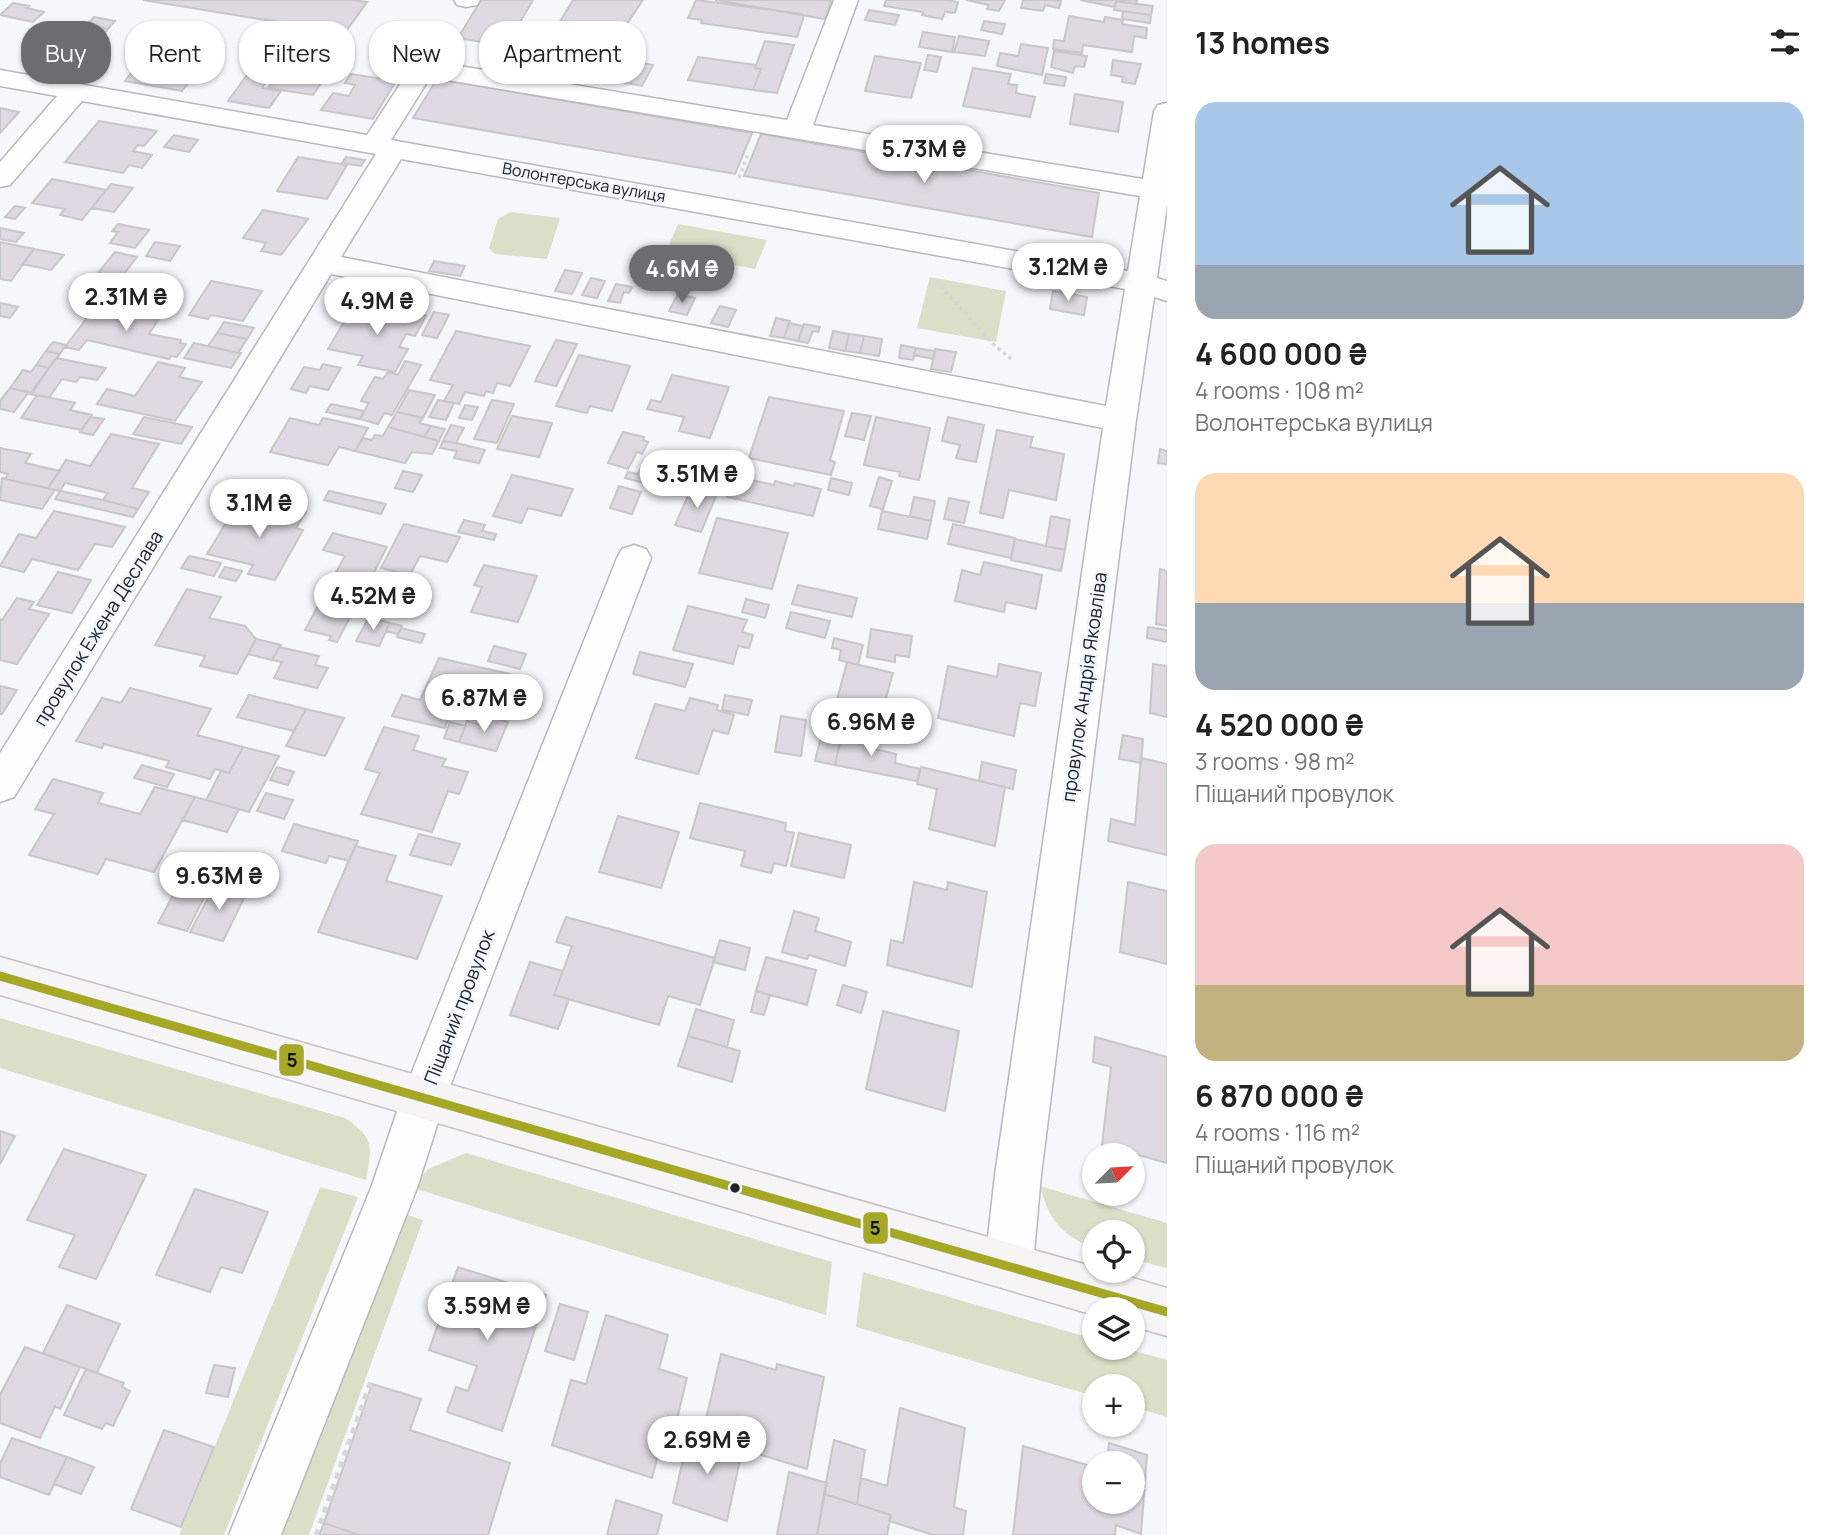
<!DOCTYPE html>
<html lang="en">
<head>
<meta charset="utf-8">
<style>
  body { margin:0; font-family:Manrope,sans-serif; background:#f6f6f6; color:#222; height:100vh; display:flex; flex-direction:column; font-size:26px; white-space:nowrap }
  * { box-sizing:border-box; margin:0 }
  p { font-size:23px; color:#767676 }
  .icon { flex:none; width:38px; height:38px; fill:none; stroke:currentColor; stroke-width:2; stroke-linecap:round; stroke-linejoin:round }
  .map { position:relative; flex:1; overflow:hidden }
  .panel { display:flex; flex-direction:column; background:#fff; width:665px }
  .panel>* { flex:none }
  .banner { position:absolute; left:21px; top:21px; width:665px; height:63px; display:flex; gap:14px }
  .needle { width:46px; rotate:66deg }
  .tools { position:absolute; left:1082px; top:1143px; display:grid; gap:14px }
  .tools a { display:grid; place-items:center; width:63px; height:63px; border-radius:50%; background:#fff; box-shadow:0 2px 5px #0004; font-size:35px }
  .price { position:absolute; translate:-50% -60px; padding:0 16px; border-radius:24px; background:#fff; color:#222; font-size:23px; line-height:46px; filter:drop-shadow(0 2px 4px #0008) }
  .price::after { content:''; position:absolute; left:50%; top:42px; width:21px; height:16px; margin-left:-10px; background:inherit; clip-path:polygon(0 0,100% 0,50% 100%) }
  .price.active { background:#6b6d70; color:#fff }
  ul { padding:0; list-style:none }
  li { display:grid; align-content:center; gap:14px; height:371px; padding:0 28px }
  li span { display:grid; place-items:center; height:217px; border-radius:21px; color:#555 }
  li>.icon { margin-inline-start:auto }
  span .icon { width:126px; height:126px; fill:#fffc; stroke-width:1 }
  li b { font-size:30px }
  h2 { display:flex; justify-content:space-between; align-items:center; height:84px; padding:0 28px; font-size:30px }
  .chip { padding:0 24px; border-radius:28px; background:#fff; box-shadow:0 2px 5px #0004; font-size:24px; line-height:63px }
  .chip.active { background:#6b6d70; color:#fff }
  main { display:flex; flex:1; min-height:0 }
  .map>svg:first-child { display:block }
</style>
</head>
<body>
<main>
<div class="map">
<svg width="1167" height="1535" viewBox="0 0 1167 1535">
  <rect width="100%" height="100%" fill="#f5f7fb"/>
  <path fill="#dadfc7" d="M510 212 560 218 547 259 495 254 489 248 498 219Z
    M678 224 767 240 755 269 666 252Z
    M930 277 1006 291 996 342 917 328Z
    M0 1018 345 1118C375 1139 372 1145 366 1180L0 1068Z
    M466 1153 832 1262 826 1315 413 1188 428 1169Z
    M1040 1186 1167 1223V1268L1132 1259V1232H1094V1248C1061 1235 1049 1220 1040 1186Z
    M320 1187 358 1197 224 1535H179Z
    M401 1213 423 1220 309 1535H281Z
    M863 1272 1094 1339V1348H1124L1167 1360V1417L1132 1407V1386H1094V1396L856 1327Z"/>
  <path fill="#ded9e2" stroke="#c7c7ca" stroke-width="2" d="M143 0H352L367 2 345 33Z
    M481 0H533L506 46 458 38Z
    M573 0H643L605 56 653 65 642 86 548 69 555 58 545 56 549 40Z
    M696 0 802 14 804 16 797 37 701 23 702 20 688 18Z
    M715 0H822L831 1 825 19Z
    M886 0H946L958 2 955 13 945 12 942 19 922 15 923 12 884 6Z
    M966 0H1005L999 11 987 9 989 5Z
    M1023 0H1053L1061 1 1059 8 1045 5 1043 11 1021 8Z
    M1080 0H1137L1136 4 1116 1 1115 7Z
    M1116 1 1153 6 1151 15 1114 10Z
    M13 3 29 6 27 8 44 12 33 22 0 15Z
    M869 10 899 15 895 25 865 20Z
    M1123 11 1151 15 1150 23 1122 19Z
    M1069 16 1104 22 1105 17 1123 20 1122 24 1147 28 1146 38 1134 36 1132 52 1083 45 1082 53 1053 49 1054 40 1064 41Z
    M94 17 115 21 108 29 86 25Z
    M984 21 1005 24 1002 34 981 30Z
    M58 25 91 31 65 60 32 54Z
    M95 26 108 29 97 42 84 39Z
    M923 32 955 37 952 52 919 47Z
    M959 36 989 41 985 56 954 52Z
    M170 38 218 46 204 64 191 62 181 74 194 76 182 91 125 81 137 66 145 68Z
    M765 41 794 45 777 93 753 90 761 69 755 68Z
    M1021 44 1048 48 1042 75 997 66 1000 53 1018 56Z
    M271 47 289 51 278 65 260 62Z
    M1054 51 1087 56 1084 67 1075 66 1073 73 1051 67Z
    M928 55 941 57 937 72 924 70Z
    M875 56 921 63 911 98 865 91Z
    M698 57 756 65 755 68 761 69 753 90 688 80Z
    M1113 60 1141 64 1135 84 1122 82 1123 77 1111 75Z
    M291 65 315 69 308 80 273 74 277 68 288 70Z
    M973 68 1011 74 1008 84 1017 85 1016 93 1035 97 1030 117 963 106Z
    M250 71 271 74 262 88 281 91 269 108 228 101Z
    M351 74 396 81 373 119 321 110 333 93 349 96 355 85 345 83Z
    M1046 74 1066 77 1064 86 1044 83Z
    M278 75 308 80 322 82 313 95 268 88Z
    M437 79 752 133 735 174 413 118Z
    M1075 94 1123 102 1118 132 1070 124Z
    M0 108 19 112 0 133Z
    M99 121 157 131 144 146 138 145 133 151 152 155 142 168 129 165 123 173 65 162Z
    M761 134 1099 193 1092 237 744 176Z
    M174 135 198 140 189 152 164 147Z
    M298 157 347 165 327 199 277 191Z
    M346 157 365 160 361 166 342 163Z
    M52 179 106 190 82 220 60 215 65 209 32 203Z
    M111 184 133 188 114 212 92 208Z
    M15 206 25 208 15 219 5 217Z
    M263 210 308 219 281 255 261 251 266 243 243 238Z
    M118 224 149 230 135 248 110 243 118 232 112 231Z
    M0 228 24 233 16 242 0 239Z
    M0 242 34 249 11 281 0 279Z
    M155 242 180 246 170 261 146 256Z
    M34 249 64 255 51 270 22 264Z
    M115 252 137 257 121 278 98 273Z
    M434 261 465 266 460 276 429 271Z
    M565 270 582 273 572 294 555 291Z
    M591 278 605 281 597 298 582 295Z
    M211 281 262 291 243 321 211 315 208 319 189 315Z
    M616 284 632 287 629 293 624 292 620 303 608 301Z
    M1053 291 1087 297 1084 315 1050 309Z
    M678 294 695 298 687 315 669 311Z
    M0 303 18 307 10 318 0 316Z
    M96 306 141 315 146 308 156 309 154 312 162 314 149 334 181 340 180 343 186 344 177 357 171 356 169 359 87 340 79 350 65 347Z
    M720 306 736 310 728 327 711 323Z
    M353 307 395 316 398 310 426 316 415 336 406 334 399 347 408 349 395 372 358 365 363 356 328 349Z
    M434 312 449 315 437 338 422 335Z
    M776 318 790 321 784 338 770 336Z
    M224 322 254 328 247 339 217 333Z
    M789 323 803 326 798 341 784 338Z
    M804 324 820 327 818 332 813 331 808 343 798 341Z
    M456 331 530 346 510 386 497 383 493 393 486 391 484 396 465 392 459 404 444 401 453 385 430 380Z
    M833 331 849 334 845 351 829 348Z
    M217 333 247 339 238 353 208 346Z
    M849 334 864 336 860 353 845 351Z
    M864 336 882 339 879 356 860 353Z
    M556 340 577 344 556 386 535 381Z
    M53 342 66 345 60 354 46 351Z
    M194 343 238 353H241L231 368 184 358Z
    M901 345 916 348 913 360 899 358Z
    M916 348 935 351 933 359 914 355Z
    M935 349 956 352 951 372 931 369Z
    M46 351 60 354 49 368 36 365Z
    M579 355 630 366 612 411 590 406 587 413 556 406Z
    M56 358 106 368 97 380 80 377 76 382 62 379 49 398 30 394Z
    M405 361 421 365 392 415 384 413 378 424 360 419 369 403 361 401 375 377 383 379 388 372 398 375Z
    M158 362 185 368 179 377 202 382 175 421 97 404 107 389 135 396Z
    M323 364 341 368 328 390 310 386 306 393 291 389 304 367 320 370Z
    M36 365 49 368 32 393 10 388 23 370 31 372Z
    M672 375 729 387 710 438 679 431 684 417 647 409 651 400 661 402Z
    M10 388 29 392 14 412 0 409V401Z
    M409 390 435 395 423 418 397 412Z
    M37 395 75 403 70 410 92 415 81 430 21 418Z
    M769 397 844 411 830 460 835 462 831 475 749 458Z
    M438 400 454 403 446 420 429 417Z
    M492 400 514 404 497 443 474 439Z
    M331 404 364 411 360 419 326 412Z
    M465 405 478 407 472 420 459 418Z
    M397 412 423 418 419 423 431 426 424 437 388 427Z
    M852 413 871 416 864 440 845 436Z
    M512 416 552 423 539 457 497 449Z
    M91 417 104 419 93 435 80 432Z
    M144 417 192 427 181 444 133 434Z
    M876 417 930 428 919 480 899 476 900 472 864 465Z
    M948 417 984 425 976 462 956 458 960 445 942 441Z
    M290 418 319 425 323 418 368 428 355 451 339 447 328 465 270 452Z
    M451 425 464 428 456 443 443 441Z
    M431 426 445 429 439 441 424 437Z
    M388 427 439 441 432 454 412 452 405 463 355 451 363 438 372 440 375 435 383 436Z
    M997 430 1033 437 1030 447 1064 454 1056 500 1009 490 1003 518 980 513Z
    M623 432 644 437 643 440 648 442 642 454 637 452 628 469 608 463Z
    M111 434 159 444 132 488 149 492 138 509 103 500 108 493 65 483 60 491 48 488 66 460 90 466Z
    M443 441 456 443 485 450 479 463 454 458 457 451 440 448Z
    M0 448 31 454 25 463 60 471 48 488 5 479 8 474 0 472Z
    M1160 449 1167 451V464L1158 463Z
    M641 468 681 477 676 491 625 478 628 472 638 474Z
    M403 471 422 475 413 492 395 488Z
    M512 475 573 489 561 516 528 508 521 523 493 516Z
    M734 476 774 485 775 481 794 486 795 483 821 489 813 516 727 497Z
    M879 477 892 481 883 509 870 506Z
    M2 478 5 479 55 490 42 509 0 500Z
    M831 478 852 483 849 495 828 490Z
    M234 483 266 490 258 502 227 495Z
    M619 486 641 492 632 514 610 508Z
    M705 486 719 489 701 532 675 525 687 498 698 501Z
    M60 491 103 500 138 509 133 517 55 499Z
    M329 491 386 504 381 514 324 500Z
    M914 497 935 501 931 521 910 516Z
    M949 498 969 502 964 523 944 519Z
    M238 503 286 513 289 508 306 512 296 528 303 530 275 580 248 574 253 565 207 554Z
    M54 511 125 527 112 547 95 544 78 570 32 559 24 572 0 566 19 534 36 538Z
    M882 511 931 521 927 539 878 529Z
    M1051 516 1070 520 1065 550 1046 546Z
    M717 518 788 533 772 589 699 573Z
    M464 520 485 525 482 531 496 534 494 540 458 532Z
    M404 524 460 537 447 562 420 556 410 575 381 568Z
    M953 524 1015 538 1011 558 948 544Z
    M333 533 387 547 370 580 336 572 345 556 323 550Z
    M1015 539 1065 550 1061 571 1011 560Z
    M189 556 221 563 214 576 181 568Z
    M984 562 1042 575 1036 609 1006 602 1004 612 955 601 962 570 980 575Z
    M484 565 537 576 518 622 471 612 482 587 474 585Z
    M225 567 242 571 236 581 219 577Z
    M1160 569 1167 571V626L1156 624Z
    M58 572 91 580 72 613 37 605Z
    M336 578 357 583 347 601 327 596Z
    M798 585 857 598 852 617 792 604Z
    M187 589 221 597 209 618 245 626 256 639 237 674 200 666 205 656 155 645Z
    M365 597 379 600 372 612 358 609Z
    M17 598 34 602 29 609 49 614 17 664 0 660V619L2 620Z
    M746 599 769 605 765 618 742 612Z
    M319 604 341 609 343 605 355 608 337 642 329 640 331 636 305 630Z
    M688 606 747 620 742 632 753 635 749 648 738 646 733 664 673 650Z
    M791 612 830 621 825 638 786 628Z
    M369 617 390 623 379 646 356 641Z
    M390 623 402 626 398 634 386 631Z
    M1148 627 1167 630V642L1147 638Z
    M401 628 425 634 421 643 397 637Z
    M871 629 912 636 909 657 895 655V662L867 657Z
    M834 638 863 645 858 665 839 660 841 650 832 648Z
    M256 639 281 645 272 660 248 654Z
    M494 646 526 654 520 669 488 661Z
    M279 647 319 656 315 665 328 668 317 688 274 678 282 662 272 660Z
    M640 652 693 664 685 687 633 674Z
    M439 658 510 674 504 690 491 687 478 721 450 714 445 728 392 716 402 695 420 700Z
    M847 662 893 673 878 727 833 715Z
    M999 664 1041 673 1035 706 1020 703 1014 736 938 718 948 666 997 677Z
    M1153 664 1167 666V717L1150 713Z
    M0 686 17 690 2 714H0Z
    M130 688 211 709 197 735 243 747 229 773 215 769 210 779 166 767 169 761 104 744 102 748 76 741 102 698 121 703Z
    M249 695 306 709 294 731 237 717Z
    M725 695 752 700 748 715 722 710Z
    M690 698 718 705 717 710 734 715 728 734 713 730 698 774 636 758 655 704 685 711Z
    M306 709 344 718 325 756 286 746Z
    M781 716 806 720 801 756 775 752Z
    M489 717 508 722 496 751 459 742 467 721 485 726Z
    M825 720 844 724 835 765 815 761Z
    M450 722 466 726 459 742 444 738Z
    M384 727 419 736 413 750 446 759 442 766 468 772 459 794 448 791 432 832 361 814 380 773 365 769Z
    M843 730 872 736 870 748 896 754 895 763 920 769 917 781 835 765Z
    M1123 735 1143 739 1141 763 1119 759Z
    M243 747 279 756 249 812 206 800 221 771 229 773Z
    M1141 758 1167 764V855L1108 841 1111 819 1135 825Z
    M982 762 1016 770 1013 789 979 781Z
    M142 765 174 774 167 787 134 778Z
    M277 767 294 772 288 785 270 780Z
    M921 767 1005 787 995 846 929 829 937 789 917 784Z
    M53 779 103 793 98 803 140 814 155 787 195 797 154 872 106 859 98 874 29 855 54 814 35 809Z
    M266 793 293 800 284 819 257 811Z
    M195 797 239 809 227 832 183 820Z
    M700 803 786 823 785 831 794 833 786 866 774 863 771 873 741 866 745 851 690 838Z
    M618 816 679 832 661 888 599 872Z
    M294 824 358 841 349 861 329 856 326 863 282 851Z
    M799 833 851 845 844 878 791 866Z
    M419 834 460 844 451 865 410 855Z
    M355 846 396 856 386 881 442 896 417 959 318 932Z
    M219 853 230 856 216 883 198 878 206 861 213 863Z
    M914 882 947 890 948 882 987 892 972 987 887 965 891 940 903 943Z
    M1128 882 1167 891V964L1120 952Z
    M216 883 247 892 223 941 190 932Z
    M178 886 206 894 187 931 158 923Z
    M794 911 819 918 815 931 851 942 845 966 809 955 807 959 782 952Z
    M566 917 715 958 700 1005 668 996 659 1025 554 995 572 946 556 942Z
    M720 940 750 948 745 970 713 962Z
    M766 957 816 970 807 1005 756 991Z
    M530 962 563 971 554 995 569 999 558 1029 510 1015Z
    M843 985 867 992 861 1013 837 1005Z
    M756 991 770 995 764 1015 751 1012Z
    M696 1009 734 1020 727 1047 688 1036Z
    M883 1011 959 1031 945 1111 866 1089Z
    M688 1036 740 1051 732 1082 678 1066Z
    M1095 1037 1167 1057V1163L1102 1145 1111 1067 1093 1062Z
    M0 1131 15 1136 0 1164Z
    M64 1149 146 1175 96 1279 59 1267 75 1235 27 1220Z
    M195 1189 268 1212 242 1273 221 1267 210 1292 156 1275Z
    M458 1267 546 1295 502 1431 447 1412 456 1387 468 1391 477 1366 429 1350Z
    M560 1304 588 1312 574 1360 545 1351Z
    M67 1305 120 1324 97 1373 43 1353Z
    M606 1315 668 1335 659 1369 687 1378 677 1419 668 1416 652 1478 552 1445 571 1380 586 1384Z
    M25 1347 80 1367 60 1409 55 1406 40 1438 0 1423V1395Z
    M721 1354 776 1370 777 1364 824 1377 807 1469 702 1437Z
    M214 1365 235 1368 228 1397 206 1393Z
    M86 1369 124 1383 122 1387 130 1391 113 1426 106 1423 102 1429 64 1415Z
    M372 1384 421 1399 410 1430 510 1463 488 1535H359L324 1523Z
    M900 1408 965 1428 954 1507 966 1511 963 1535H933L889 1521 891 1515 857 1504 861 1478 887 1486Z
    M691 1425 704 1429 702 1437 742 1450 727 1521 673 1503Z
    M164 1430 214 1447 181 1527 131 1509Z
    M12 1438 67 1457 49 1495 0 1477V1464Z
    M834 1440 865 1450 857 1504 824 1494Z
    M1109 1443 1147 1455 1141 1534 1116 1525 1115 1535H1013L1023 1446 1094 1467V1502H1132V1463H1107Z
    M67 1457 94 1467 81 1494 54 1484Z
    M789 1472 827 1483 817 1535H777Z
    M824 1494 891 1515 887 1535H817Z
    M616 1500 662 1515 657 1535H607Z
    M324 1523 359 1535H319Z"/>
  <g fill="none" stroke-linecap="round" stroke-linejoin="round">
    <g stroke="#b7b8bc" stroke-width="3">
      <path id="minor" d="M454 0H480L477 5 466 7 457 5Z
        M834 0H858L813 125 1143 179 1154 111 1158 105 1167 103V205L1157 278 1167 281V301L1154 297 1136 420 1041 1175 1033 1264 1026 1281 1009 1288 992 1281 985 1264 995 1175 1103 428 331 274 14 797 0 802V753L376 154 82 101 10 185 0 187V162L57 96 0 86V70L367 135 412 66 441 63 787 120ZM429 79H441L1140 196 1128 271 391 140ZM401 159 1125 289 1106 406 341 257Z
        M634 545 646 549 651 558 446 1097 417 1188 281 1535H229L371 1188 402 1097 617 558 622 549Z"/>
    </g>
    <g stroke="#c5bfc2" stroke-width="3">
      <path id="major" d="M0 957 1094 1267V1270H1106L1167 1288V1336L1132 1326V1309H1094V1315L0 995Z"/>
    </g>
    <path stroke="#d6d7d8" stroke-width="3.5" stroke-dasharray="3.5 3.5" stroke-linecap="butt" d="M739 178 748 154
      M936 281 995 346 1014 361"/>
    <path stroke="#d6d7d8" stroke-width="5" stroke-dasharray="6 6" stroke-linecap="butt" d="M316 1535 371 1381"/>
    <use href="#minor" fill="#fefefe" fill-rule="evenodd"/>
    <use href="#major" fill="#f7f4f5" fill-rule="evenodd"/>
    <g stroke="#f2f6fe" stroke-width="14">
      <path id="bus-1" d="M0 976 1167 1312"/>
    </g>
    <use href="#bus-1" stroke="#a6a725" stroke-width="9"/>
  </g>
  <circle fill="#202225" stroke="#f2f6fe" stroke-width="2.5" cx="735" cy="1188" r="6"/>
  <g text-anchor="middle" stroke-width="5" stroke-linejoin="round" paint-order="stroke">
    <g font-size="16" fill="#202225" stroke="#f2f6fe">
      <text transform="translate(584 182) rotate(10)" y="6">Волонтерська вулиця</text>
    </g>
    <g font-size="19" fill="#202225" stroke="#f2f6fe">
      <text transform="translate(98 628) rotate(-58)" y="7">провулок Ежена Деслава</text>
      <text transform="translate(1084 687) rotate(-82)" y="7">провулок Андрія Яковліва</text>
      <text transform="translate(459 1007) rotate(-69)" y="7">Піщаний провулок</text>
    </g>
  </g>
  <g stroke="#f2f6fe" stroke-width="2.5">
    <rect x="278" y="1043" width="27" height="34" rx="7" fill="#a6a725"/>
    <rect x="862" y="1211" width="27" height="34" rx="7" fill="#a6a725"/>
  </g>
  <g font-size="19" text-anchor="middle" font-weight="bold" fill="#111">
    <text x="292" y="1067">5</text>
    <text x="875" y="1235">5</text>
  </g>
</svg>
<div class="tools">
<a><svg class="needle" viewBox="-14 -14 28 28"><path d="M0-13l5 13h-10z" fill="#e53935"/><path d="M0 13l5-13h-10z" fill="#767676"/></svg></a>
<a><svg class="icon" aria-label="locate" viewBox="0 0 24 24"><circle cx="12" cy="12" r="6"/><path d="M12 2v4M12 18v4M2 12h4M18 12h4"/></svg></a>
<a><svg class="icon" aria-label="layers" viewBox="0 0 24 24"><path d="M12 4l9 5-9 5-9-5zM3 14l9 5 9-5"/></svg></a>
<a>+</a>
<a>−</a>
</div>
<b class="price" style="left:924px;top:185px">5.73M ₴</b>
<b class="price" style="left:1068px;top:303px">3.12M ₴</b>
<b class="price active" style="left:682px;top:305px">4.6M ₴</b>
<b class="price" style="left:126px;top:333px">2.31M ₴</b>
<b class="price" style="left:377px;top:337px">4.9M ₴</b>
<b class="price" style="left:697px;top:510px">3.51M ₴</b>
<b class="price" style="left:259px;top:539px">3.1M ₴</b>
<b class="price" style="left:373px;top:632px">4.52M ₴</b>
<b class="price" style="left:484px;top:734px">6.87M ₴</b>
<b class="price" style="left:871px;top:758px">6.96M ₴</b>
<b class="price" style="left:219px;top:912px">9.63M ₴</b>
<b class="price" style="left:487px;top:1342px">3.59M ₴</b>
<b class="price" style="left:707px;top:1476px">2.69M ₴</b>
<div class="banner">
<a class="chip active">Buy</a>
<a class="chip">Rent</a>
<a class="chip">Filters</a>
<a class="chip">New</a>
<a class="chip">Apartment</a>
</div>
</div>
<section class="panel">
<h2>13 homes<svg class="icon" aria-label="filters" viewBox="0 0 24 24"><path d="M4 7h16M4 17h16"/><circle cx="9" cy="7" r="2"/><circle cx="15" cy="17" r="2"/></svg></h2>
<ul>
<li><span style="background:linear-gradient(#a9c7e8 75%,#9aa5b1 0)"><svg class="icon" aria-label="home" viewBox="0 0 24 24"><path d="M3 11l9-7 9 7M6 9v11h12V9"/></svg></span><div><b>4 600 000 ₴</b><p>4 rooms · 108 m²</p><p>Волонтерська вулиця</p></div></li>
<li><span style="background:linear-gradient(#ffd9b3 60%,#9aa5b1 0)"><svg class="icon" aria-label="home" viewBox="0 0 24 24"><path d="M3 11l9-7 9 7M6 9v11h12V9"/></svg></span><div><b>4 520 000 ₴</b><p>3 rooms · 98 m²</p><p>Піщаний провулок</p></div></li>
<li><span style="background:linear-gradient(#f6c9c9 65%,#c2b280 0)"><svg class="icon" aria-label="home" viewBox="0 0 24 24"><path d="M3 11l9-7 9 7M6 9v11h12V9"/></svg></span><div><b>6 870 000 ₴</b><p>4 rooms · 116 m²</p><p>Піщаний провулок</p></div></li>
</ul>
</section>
</main>
</body>
</html>
